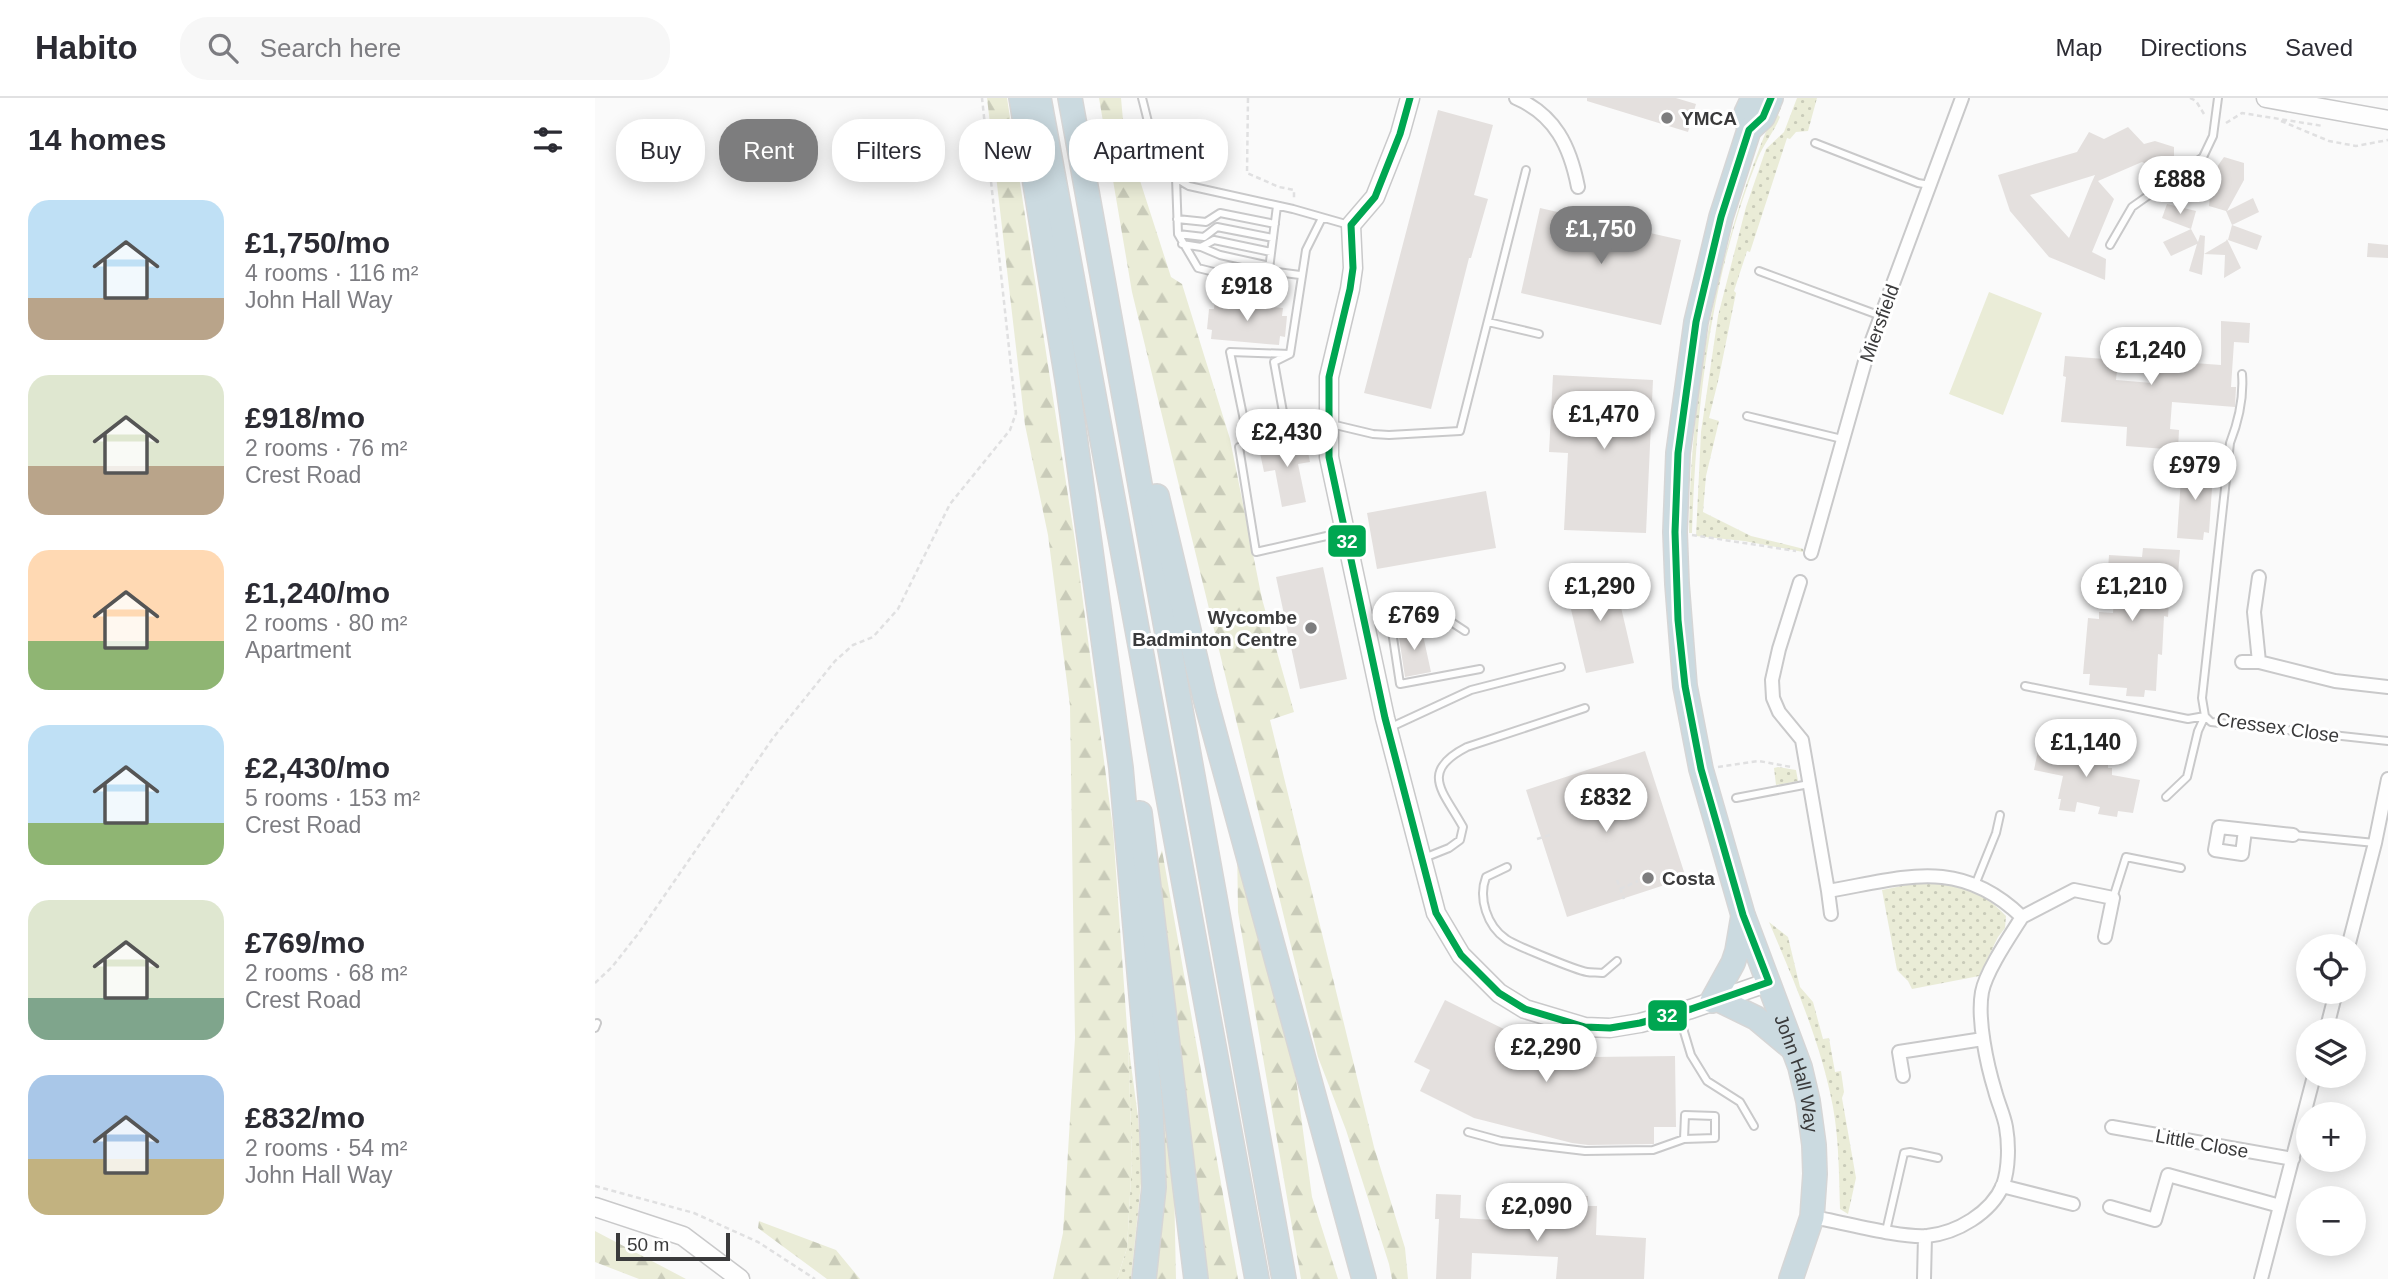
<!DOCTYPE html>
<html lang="en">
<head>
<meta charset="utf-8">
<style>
  body { margin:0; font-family:Helvetica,sans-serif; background:#f7f7f7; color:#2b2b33; height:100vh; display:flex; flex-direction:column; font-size:26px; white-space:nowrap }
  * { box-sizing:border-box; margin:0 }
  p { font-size:23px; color:#7c7c81 }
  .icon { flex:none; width:38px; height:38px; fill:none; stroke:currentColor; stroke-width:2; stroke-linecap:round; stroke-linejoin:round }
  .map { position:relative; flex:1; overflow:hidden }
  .details { display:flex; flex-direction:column; background:#fff; width:595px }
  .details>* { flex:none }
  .top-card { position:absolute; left:21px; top:21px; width:665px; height:63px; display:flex; gap:14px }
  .fabs { position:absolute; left:1701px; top:836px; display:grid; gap:14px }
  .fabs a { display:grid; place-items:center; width:70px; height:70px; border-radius:50%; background:#fff; box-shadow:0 4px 18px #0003; font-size:35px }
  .scale { position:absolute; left:21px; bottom:18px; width:114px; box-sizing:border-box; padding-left:7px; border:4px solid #3a3a3b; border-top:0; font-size:19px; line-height:24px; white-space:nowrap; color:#3a3a3b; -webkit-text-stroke:5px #fff; paint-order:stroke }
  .price { position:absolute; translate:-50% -60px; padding:0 16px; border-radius:24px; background:#fff; color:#222; font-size:23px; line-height:46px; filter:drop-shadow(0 2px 4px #0008) }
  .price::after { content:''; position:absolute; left:50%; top:42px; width:21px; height:16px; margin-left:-10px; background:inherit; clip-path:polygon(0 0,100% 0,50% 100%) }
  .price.current { background:#7d7d7e; color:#fff }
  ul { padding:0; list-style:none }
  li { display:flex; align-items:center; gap:21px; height:175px; padding:0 28px }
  li span { display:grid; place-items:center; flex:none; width:196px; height:140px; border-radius:21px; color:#555 }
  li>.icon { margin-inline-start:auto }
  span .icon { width:84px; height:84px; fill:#fffc; stroke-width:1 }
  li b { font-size:30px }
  h2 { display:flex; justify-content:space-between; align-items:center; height:84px; padding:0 28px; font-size:30px }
  .chip { padding:0 24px; border-radius:28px; background:#fff; box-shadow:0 4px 18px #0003; font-size:24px; line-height:63px }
  .chip.current { background:#7d7d7e; color:#fff }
  header { display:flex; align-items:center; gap:42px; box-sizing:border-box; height:98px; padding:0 35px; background:#fff; border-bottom:2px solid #e1e1e2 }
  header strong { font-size:33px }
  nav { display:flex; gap:38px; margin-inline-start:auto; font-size:24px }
  .search { width:490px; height:63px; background:#f7f7f7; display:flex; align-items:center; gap:18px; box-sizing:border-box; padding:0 24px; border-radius:28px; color:#7c7c81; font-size:26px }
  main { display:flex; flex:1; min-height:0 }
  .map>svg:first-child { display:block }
</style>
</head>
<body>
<header>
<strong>Habito</strong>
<div class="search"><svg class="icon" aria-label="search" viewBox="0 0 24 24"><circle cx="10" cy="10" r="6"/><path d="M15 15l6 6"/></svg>Search here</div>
<nav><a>Map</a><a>Directions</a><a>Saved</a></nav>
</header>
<main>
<section class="details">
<h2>14 homes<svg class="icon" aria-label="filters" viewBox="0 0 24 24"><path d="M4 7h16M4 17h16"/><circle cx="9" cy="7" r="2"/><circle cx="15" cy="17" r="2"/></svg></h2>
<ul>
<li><span style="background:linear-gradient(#bfe0f5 70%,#b9a48a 0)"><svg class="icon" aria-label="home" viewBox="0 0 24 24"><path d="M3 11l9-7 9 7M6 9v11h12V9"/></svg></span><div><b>£1,750/mo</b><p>4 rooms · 116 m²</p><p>John Hall Way</p></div></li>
<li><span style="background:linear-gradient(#dfe7d0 65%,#b9a48a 0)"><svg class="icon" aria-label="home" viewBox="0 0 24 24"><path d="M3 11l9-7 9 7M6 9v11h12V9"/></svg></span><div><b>£918/mo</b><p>2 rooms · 76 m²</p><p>Crest Road</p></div></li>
<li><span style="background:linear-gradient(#ffd9b3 65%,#8fb573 0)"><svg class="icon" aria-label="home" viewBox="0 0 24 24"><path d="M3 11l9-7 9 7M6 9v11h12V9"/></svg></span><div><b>£1,240/mo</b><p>2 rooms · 80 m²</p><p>Apartment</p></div></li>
<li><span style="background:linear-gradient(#bfe0f5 70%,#8fb573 0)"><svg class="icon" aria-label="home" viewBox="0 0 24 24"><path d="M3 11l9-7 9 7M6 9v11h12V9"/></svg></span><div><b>£2,430/mo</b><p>5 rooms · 153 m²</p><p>Crest Road</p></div></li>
<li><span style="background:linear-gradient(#dfe7d0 70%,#7fa58c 0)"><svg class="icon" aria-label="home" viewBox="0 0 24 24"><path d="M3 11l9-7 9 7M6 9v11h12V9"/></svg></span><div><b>£769/mo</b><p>2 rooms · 68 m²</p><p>Crest Road</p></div></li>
<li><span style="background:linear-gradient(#a9c7e8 60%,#c2b280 0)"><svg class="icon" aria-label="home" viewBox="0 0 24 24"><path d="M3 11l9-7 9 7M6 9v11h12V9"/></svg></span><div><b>£832/mo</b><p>2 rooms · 54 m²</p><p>John Hall Way</p></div></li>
</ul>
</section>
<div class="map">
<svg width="1793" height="1181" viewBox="0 0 1793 1181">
  <defs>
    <pattern id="grass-dots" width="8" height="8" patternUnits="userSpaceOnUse" patternTransform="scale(1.75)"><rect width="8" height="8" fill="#eaecd7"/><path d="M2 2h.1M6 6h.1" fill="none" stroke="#c9cbb9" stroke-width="1.8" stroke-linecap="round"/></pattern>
    <pattern id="forest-firs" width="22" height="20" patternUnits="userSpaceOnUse" patternTransform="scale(1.75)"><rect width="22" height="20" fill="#eaecd7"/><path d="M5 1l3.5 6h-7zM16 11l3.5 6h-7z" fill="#c9cbb9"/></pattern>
  </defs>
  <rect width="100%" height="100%" fill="#fafafa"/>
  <path fill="url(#grass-dots)" d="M1202 0H1222L1213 33 1201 34 1195 41 1192 40 1155 154 1152 153 1139 193 1141 195 1124 279 1114 320 1124 323 1111 378 1108 414 1156 438 1205 450 1208 451V454L1149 443 1101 438 1106 334 1123 218 1151 109 1171 51 1189 34Z
    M1181 9 1186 10 1183 17 1185 19C1179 34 1169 45 1163 60 1115 179 1101 309 1097 435H1094C1096 284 1122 148 1181 9Z
    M1183 669 1201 672 1203 683 1181 687 1179 670Z
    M1331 783C1364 785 1389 794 1411 818L1410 830 1403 839 1384 878 1317 891 1313 883 1302 872 1287 792Z
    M1174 824 1193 839 1205 889 1218 904 1228 941 1234 940 1240 974 1246 973 1249 994 1247 1000 1261 1080 1253 1116 1245 1111C1244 1077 1244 1042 1238 1009 1226 945 1199 883 1174 824Z
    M533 944 543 1019 547 1076 536 1181H522L532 1150 537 1062Z"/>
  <path fill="url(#forest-firs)" d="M392 0H412L480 443 518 731 533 944 537 1062 532 1150 522 1181H458L468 1135 480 940 475 608 453 437 430 327Z
    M504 0H526L529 33 576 179 587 186 635 341 667 501 699 614 675 622 779 1049 810 1150 813 1181H797L794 1166 751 1032 723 959 537 194Z
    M642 745 701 981 717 1099 743 1181H706L643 814Z
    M567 752 643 1181H610L560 772Z
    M563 1007H569L579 1087 581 1181H557Z
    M164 1123 241 1152 265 1181H232L163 1130Z
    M0 1133 91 1181H44L0 1164Z"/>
  <path fill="#eaecd7" d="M1394 194 1447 215 1408 317 1354 296Z"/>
  <path fill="#e4e0de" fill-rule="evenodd" d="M992 0H1081L1101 6 1093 34 992 3Z
    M843 12 898 27 879 97 893 101 876 160H874L836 311 769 295Z
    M1533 29 1549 46 1560 43 1579 49V66L1559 69 1547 64 1503 83 1519 101 1497 154 1511 161 1510 182 1454 159 1415 113 1403 77 1482 54 1494 34 1509 41ZM1500 77 1496 86 1474 140 1435 97Z
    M1629 59 1649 65V82L1632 113 1658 100 1664 114 1637 127 1631 113 1614 108 1617 76Z
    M1572 106 1601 113 1596 131 1567 120Z
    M945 110 1086 142 1066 227 926 195Z
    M1637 127 1667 138 1662 152 1633 142Z
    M1596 131 1603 144 1605 137 1610 138 1609 156 1631 143 1632 141 1646 170 1629 180 1630 157 1609 156 1607 177 1594 173 1602 146 1576 158 1568 144Z
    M1773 145 1793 147V160L1772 159Z
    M620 203 688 210 687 218H692L690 239 685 238 684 247 616 241 617 232 612 231 614 211H619Z
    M1626 223 1655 225 1654 245 1639 244 1636 289H1641L1640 309 1577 304 1575 331 1584 332 1583 352 1531 348 1532 329 1466 324 1471 279 1468 278 1470 258 1523 262 1521 282 1557 285 1559 255 1548 254 1550 234 1602 238 1599 265 1626 267Z
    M958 277 1058 282 1051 435 969 432 973 355 954 354Z
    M710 340 715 364 703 366 711 404 687 409 680 372 669 374 664 350Z
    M1587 365 1613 367V374L1618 375 1614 435 1609 434 1608 442 1582 440Z
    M891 393 901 450 782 471 772 415Z
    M1548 450 1585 452 1583 477H1579L1578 487H1575L1573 519 1569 518 1567 557 1563 556 1561 593 1550 592 1549 599 1531 598 1532 590 1494 587 1495 576H1488L1493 520 1504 521V514L1518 515 1520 487 1512 486 1514 457 1547 459Z
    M728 469 752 581 705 591 681 479Z
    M1018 475 1039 565 991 575 970 486Z
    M826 528 836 574 810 579 803 533Z
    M1463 635 1477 638 1474 650 1499 655 1498 664 1513 667V670H1517V677L1545 682 1538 715 1523 713 1522 719 1503 716 1505 709 1482 704 1480 714 1464 712 1466 701H1463L1468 678 1439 672 1445 643 1461 647Z
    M1050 653 1091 780 972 819 931 692Z
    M850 902 925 939 937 936 946 945 977 953 989 950 998 959 1080 958 1081 1029H1059V1046H1057L993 1047 977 1045 879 1020 825 993 835 972 819 964Z
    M841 1096 866 1097 865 1120 973 1126 975 1097 993 1098V1108H1002L1001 1137 1051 1140 1049 1181H961L963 1159 877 1155 876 1181H841L844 1121H840Z"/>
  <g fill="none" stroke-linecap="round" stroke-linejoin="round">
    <g stroke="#c9c9ca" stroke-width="10">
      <path id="lane" d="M547 0C556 33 560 71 594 88L698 111 754 127
        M1220 45 1323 85 1335 87
        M581 80 583 136 603 170 655 183 674 173 705 177
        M582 121 611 124 625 115 680 126
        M583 136 609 139 622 129 678 140
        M587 146 606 149 619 142 676 154
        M1515 147 1537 109 1608 59 1618 38 1623 0
        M606 149 625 157 675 168
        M674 171 682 108
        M1164 173 1286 218
        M893 224 944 236
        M635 254 695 256 679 264 690 325 651 332Z
        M695 256 711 152 727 120
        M1647 276C1649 301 1644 322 1635 345L1607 600 1610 618 1616 624 1793 643
        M1152 318 1247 341
        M736 326 778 336 794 337 865 333 931 72
        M644 349 661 454 749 434
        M870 533 838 512 795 520 805 586 885 571
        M1430 588 1593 621 1610 618
        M794 630 876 592 966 569
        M1571 699 1592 679 1603 633 1610 618
        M1141 700 1214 686
        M1698 737 1780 745
        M829 760 854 750 865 742 868 729C849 694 823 674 872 649L990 610
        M912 769 891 779C883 800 892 828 911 841 919 847 981 872 992 874 997 875 1003 874 1008 875L1022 863
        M1380 787 1401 735 1405 717
        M1518 800 1531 759 1586 770
        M1084 917 1096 957 1112 983 1145 1004 1159 1028
        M0 930 2 925
        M873 1034 906 1043 990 1053 1058 1052 1089 1041 1120 1040V1018L1090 1017 1089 1041
        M1291 1133 1309 1055 1315 1054 1343 1060"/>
    </g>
    <g stroke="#c9c9ca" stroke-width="16">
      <path id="street" d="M921 0C960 17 975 48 983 89
        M1216 455 1273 253 1367 0
        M1664 479 1659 514 1664 564 1740 583 1793 589
        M1205 484 1184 551 1177 582 1178 600 1184 614 1207 642 1233 793C1309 780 1364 758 1427 819 1415 838 1391 873 1387 894 1382 921 1392 967 1400 993 1403 1005 1409 1017 1411 1029 1414 1046 1414 1070 1408 1087 1396 1115 1362 1135 1332 1138 1303 1140 1248 1124 1217 1119
        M1647 564H1664
        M1650 732 1647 756 1620 752 1624 729 1698 737
        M1233 793 1236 816
        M1427 819 1479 792 1518 800 1510 839
        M1753 849 1780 745 1793 681
        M1731 933 1741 894
        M1308 978 1304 954 1388 941
        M1517 1029 1698 1061
        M1407 1088 1478 1106
        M1515 1109 1560 1122 1573 1077 1685 1108
        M1329 1181 1330 1138
        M1666 1181 1719 978"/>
    </g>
    <g stroke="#c9c9ca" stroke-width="21">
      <path id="secondary" d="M815 0 805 36 780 99 756 127 758 170 755 191 734 279V359L790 620 841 815 866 857 904 895 930 911 990 929 1015 930 1045 925 1096 911 1174 884
        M1671 0 1793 22
        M0 1109 88 1138 145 1181"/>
    </g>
    <g stroke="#d6d6d6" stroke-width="26">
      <g id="highway">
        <path d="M426 0 473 288 526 670 556 1010 559 1089 549 1181"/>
        <path d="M444 0 662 1181"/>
        <path d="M475 0 689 1181"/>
        <path id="s1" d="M1158 0 1151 15 1154 32 1126 119 1101 224 1083 355 1080 434 1082 486 1090 588 1106 671 1148 817 1205 969 1213 1003 1219 1047 1220 1076 1217 1119 1196 1181"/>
        <path d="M1154 32 1168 19 1176 0"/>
        <path d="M562 398 610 600 769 1181"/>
        <path d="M545 715 601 1181"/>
        <path d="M1122 901 1161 920 1197 950"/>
        <path d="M1117 903 1138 865 1142 853 1148 818"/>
      </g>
    </g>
    <path stroke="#e0e0e1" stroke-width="2.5" stroke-dasharray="5 3.5" stroke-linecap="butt" d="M653 0 652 75 684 89 699 92V100
      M1595 0 1601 3 1609 16
      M1686 23 1734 43 1761 48 1793 42
      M1631 25 1647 15 1728 28
      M1097 437 1201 453
      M1123 669 1164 663 1196 669
      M942 741 955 737
      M1022 782 1029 801
      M1025 791 1043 783
      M0 885 17 869 43 836 178 640 240 563 258 547 278 539 303 511 355 406 415 332 421 315 387 0
      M0 1088 99 1115 163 1144 220 1181"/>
    <use href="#lane" stroke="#fefefe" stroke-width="6"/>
    <use href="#street" stroke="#fefefe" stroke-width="12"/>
    <use href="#secondary" stroke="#fefefe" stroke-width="18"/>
    <use href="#highway" stroke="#cbdae0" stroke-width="23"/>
    <g stroke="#fff" stroke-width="12">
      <path id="bus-1" d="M815 0 805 36 780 99 756 127 758 170 755 191 734 279V359L790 620 841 815 866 857 904 895 930 911 990 929 1015 930 1045 925 1096 911 1174 884 1148 817 1106 671 1090 588 1083 522 1080 434 1083 355 1101 224 1126 119 1154 32 1168 19 1176 0"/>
    </g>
    <use href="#bus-1" stroke="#00a651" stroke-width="7"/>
  </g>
  <g fill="#7d7d7e" stroke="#fff" stroke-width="2.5">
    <circle cx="1072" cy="20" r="7"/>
    <circle cx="716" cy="530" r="7"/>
    <circle cx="1053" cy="780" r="7"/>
  </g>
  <g text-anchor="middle" stroke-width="6" stroke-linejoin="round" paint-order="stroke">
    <g font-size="19" font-weight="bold" fill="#3a3a3b" stroke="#fff" text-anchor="start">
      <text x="1086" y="27">YMCA</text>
      <text x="702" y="526" text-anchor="end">Wycombe<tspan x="702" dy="22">Badminton Centre</tspan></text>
      <text x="1067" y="787">Costa</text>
    </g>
    <g font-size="19" fill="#3a3a3b" stroke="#fff">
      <text transform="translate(1284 225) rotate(-70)" y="7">Miersfield</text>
      <text transform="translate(1683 629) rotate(8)" y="7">Cressex Close</text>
      <text dy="7" stroke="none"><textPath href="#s1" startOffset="1003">John Hall Way</textPath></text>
      <text transform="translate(1607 1045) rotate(10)" y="7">Little Close</text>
    </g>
  </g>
  <g stroke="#fff" stroke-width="2.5">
    <rect x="732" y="426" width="40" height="34" rx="7" fill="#00a651"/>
    <rect x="1052" y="901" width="41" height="33" rx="7" fill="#00a651"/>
  </g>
  <g font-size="19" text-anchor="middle" font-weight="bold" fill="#fff">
    <text x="752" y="450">32</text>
    <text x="1072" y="924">32</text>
  </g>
</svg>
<div class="fabs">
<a><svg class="icon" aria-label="locate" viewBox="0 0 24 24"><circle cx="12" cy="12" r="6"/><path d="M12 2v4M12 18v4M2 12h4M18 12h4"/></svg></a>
<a><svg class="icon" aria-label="layers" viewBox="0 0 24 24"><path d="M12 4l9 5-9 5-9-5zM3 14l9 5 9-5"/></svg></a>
<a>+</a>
<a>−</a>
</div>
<div class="scale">50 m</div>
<b class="price" style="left:1585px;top:118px">£888</b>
<b class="price current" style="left:1006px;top:168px">£1,750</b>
<b class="price" style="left:652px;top:225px">£918</b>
<b class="price" style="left:1556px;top:289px">£1,240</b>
<b class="price" style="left:1009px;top:353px">£1,470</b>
<b class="price" style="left:692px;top:371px">£2,430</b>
<b class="price" style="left:1600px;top:404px">£979</b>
<b class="price" style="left:1005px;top:525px">£1,290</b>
<b class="price" style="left:1537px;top:525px">£1,210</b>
<b class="price" style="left:819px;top:554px">£769</b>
<b class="price" style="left:1491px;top:681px">£1,140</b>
<b class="price" style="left:1011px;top:736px">£832</b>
<b class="price" style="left:951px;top:986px">£2,290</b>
<b class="price" style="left:942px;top:1145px">£2,090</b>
<div class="top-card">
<a class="chip">Buy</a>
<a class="chip current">Rent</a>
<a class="chip">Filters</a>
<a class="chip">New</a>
<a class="chip">Apartment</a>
</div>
</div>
</main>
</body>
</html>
